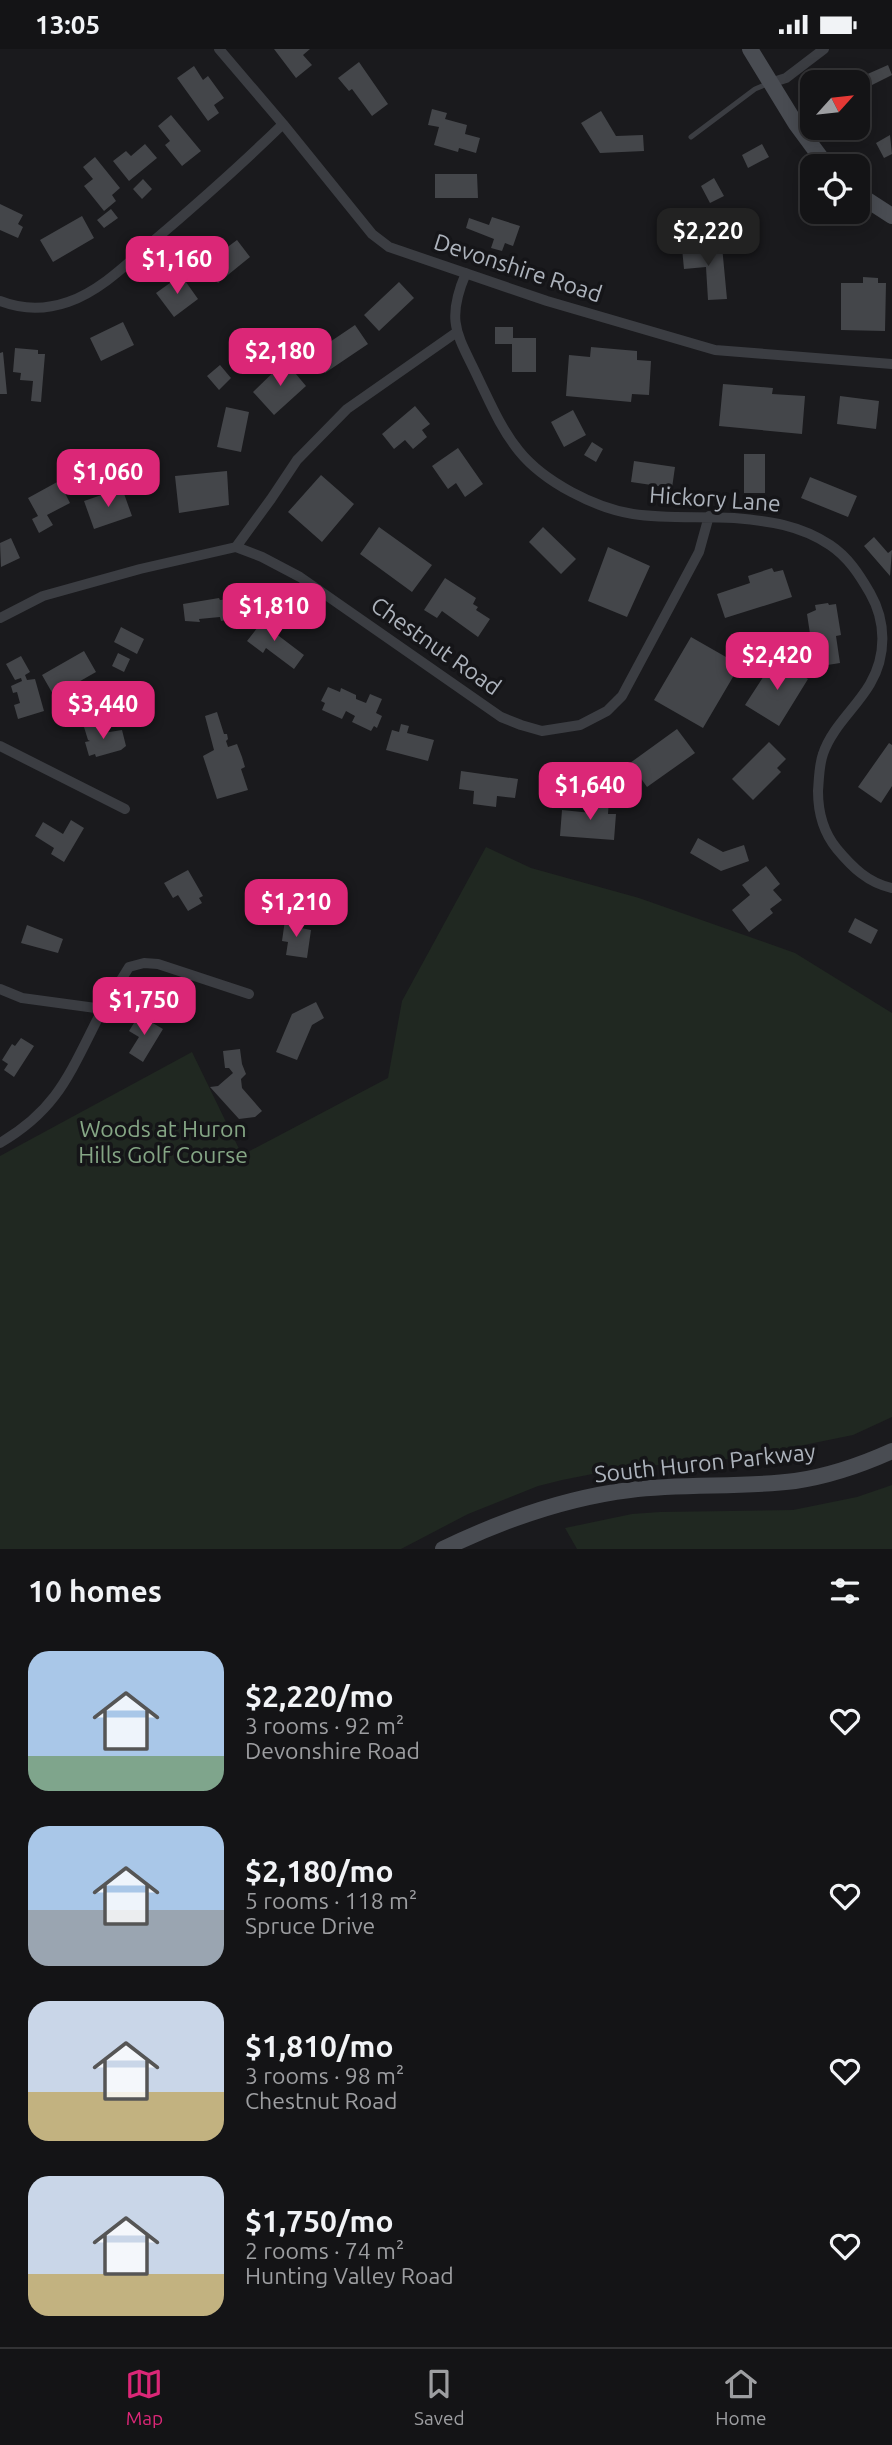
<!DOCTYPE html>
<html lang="en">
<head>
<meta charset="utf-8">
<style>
  body { margin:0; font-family:Ubuntu,sans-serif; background:#212123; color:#f1f3f6; height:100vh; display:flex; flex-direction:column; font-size:26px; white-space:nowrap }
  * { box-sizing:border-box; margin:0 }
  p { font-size:23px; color:#9d9ea1 }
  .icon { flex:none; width:38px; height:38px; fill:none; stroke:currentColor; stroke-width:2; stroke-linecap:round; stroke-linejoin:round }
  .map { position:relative; height:1500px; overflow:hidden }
  .sheet { display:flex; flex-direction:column; background:#141416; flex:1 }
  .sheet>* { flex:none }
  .needle { width:46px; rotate:63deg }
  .fabs { position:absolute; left:800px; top:21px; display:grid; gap:14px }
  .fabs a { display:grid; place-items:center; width:70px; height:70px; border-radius:14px; background:#141416; box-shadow:0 4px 18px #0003,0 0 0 2px #333335; font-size:35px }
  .price { position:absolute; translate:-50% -60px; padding:0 16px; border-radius:14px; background:#db2777; color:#fff; font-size:23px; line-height:46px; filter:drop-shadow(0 2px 4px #0008) }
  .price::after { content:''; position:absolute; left:50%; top:42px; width:21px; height:16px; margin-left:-10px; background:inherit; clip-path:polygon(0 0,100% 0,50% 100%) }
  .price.selected { background:#222; color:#fff }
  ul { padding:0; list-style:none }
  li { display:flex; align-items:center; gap:21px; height:175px; padding:0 28px }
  li span { display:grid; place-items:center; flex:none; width:196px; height:140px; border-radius:21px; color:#555 }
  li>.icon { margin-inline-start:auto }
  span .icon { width:84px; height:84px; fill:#fffc; stroke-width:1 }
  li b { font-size:30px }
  h2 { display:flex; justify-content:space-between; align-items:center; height:84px; padding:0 28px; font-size:30px }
  .status { display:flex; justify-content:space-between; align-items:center; height:49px; padding:0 35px; background:#141416; direction:ltr }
  .status svg { height:19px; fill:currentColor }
  .tabs { display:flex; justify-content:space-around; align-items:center; height:98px; border-top:2px solid #333335; background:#141416; font-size:19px; color:#9d9ea1 }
  .tabs a { display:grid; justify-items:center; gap:4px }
  .tabs .selected { color:#db2777 }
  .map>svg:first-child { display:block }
</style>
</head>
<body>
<div class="status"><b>13:05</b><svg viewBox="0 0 49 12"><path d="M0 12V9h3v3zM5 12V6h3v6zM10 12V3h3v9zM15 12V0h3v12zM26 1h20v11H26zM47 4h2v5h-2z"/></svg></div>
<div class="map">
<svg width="892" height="1500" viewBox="0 0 892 1500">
  <rect width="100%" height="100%" fill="#1a1a1d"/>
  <path fill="#202821" d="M486 798 531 819 639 849 795 904 892 964V1368L853 1386 740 1409 623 1419 562 1431 538 1437 468 1465 401 1500H0V1107L192 1003 242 1106 388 1029 402 952Z
    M892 1436V1500H577L565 1479 632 1465 660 1463 793 1461 857 1448Z"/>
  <path fill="#44464a" d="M274 0H310L303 6 312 16 296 29Z
    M359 13 388 55 372 67 352 40 349 42 338 29Z
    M888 16 892 26 868 38 863 27Z
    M194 17 203 31 208 27 224 49 214 56 219 64 208 72 177 29Z
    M432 60 447 64 445 70 467 76 465 85 480 89 476 104 459 99 458 103 434 96 439 78 428 76Z
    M601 62 616 87 643 86 644 102 600 104 581 74Z
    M171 66 201 102 182 117 165 96 170 92 158 77Z
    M890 86 892 105 884 109 876 94Z
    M145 95 157 109 129 132 113 112 126 102 131 107Z
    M762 95 769 108 748 119 742 106Z
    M95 108 120 139 112 146 116 152 104 162 84 137 93 130 83 118Z
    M435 125H477L478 149H435Z
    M714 129 724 147 710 154 701 137Z
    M143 130 152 140 142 150 133 140Z
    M0 155 23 166 18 175 23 178 18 189 0 181Z
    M111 160 118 169 104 179 97 171Z
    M82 167 94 189 53 213 40 191Z
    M492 168 520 177 513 197 505 194 502 202 491 199 494 190 466 179 469 169 489 176Z
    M237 191 250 208 218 234 214 229 208 233 190 211 205 199 213 209Z
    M706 194 707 198 722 197 727 250 708 251 706 218 684 220 682 199 694 198 693 195Z
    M181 226 198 250 174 268 156 244Z
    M863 228 878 229V234H886L885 282 841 281V234H863Z
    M399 233 414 249 379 282 364 266Z
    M123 273 134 296 101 312 90 289Z
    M355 276 368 295 325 324 312 305Z
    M495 278H513V289H536V323H512V295H495Z
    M591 298 637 302V311L651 312 649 346 632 345 631 353 566 347 569 306 590 308Z
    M15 299 38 301V305H45L41 353 31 352 33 332 20 331 21 324 13 323Z
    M3 303 7 345H0V304Z
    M285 312 306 337 274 366 253 343Z
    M220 316 231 329 219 341 207 327Z
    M723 335 773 339 772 345 805 347 802 385 719 377Z
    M840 347 879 352 876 380 837 375Z
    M415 357 430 375 422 381 427 388 413 400 405 391 394 400 382 385Z
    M226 358 249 363 241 403 217 398Z
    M573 361 586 386 564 398 551 373Z
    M592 393 603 400 596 413 584 406Z
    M458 399 483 435 465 448 456 434 448 440 432 417Z
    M744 405H765V444H744Z
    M634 412 675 418 672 439 631 433Z
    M227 422 229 456 179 464 175 427Z
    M321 426 354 455 322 493 288 463Z
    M810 428 857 447 848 468 801 449Z
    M59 432 70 454 47 466 53 476 39 484 32 470 38 467 28 449Z
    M122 439 132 467 94 480 84 452Z
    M379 478 432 516 412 543 360 505Z
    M543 478 576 510 561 525 529 493Z
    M874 488 888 504 892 501 890 527 864 497Z
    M11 489 20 509 1 518 0 494Z
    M608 498 650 517 627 568 588 552Z
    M772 519 774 523 783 521 792 548 725 569 717 545 750 534 748 527Z
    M445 529 476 549 473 555 478 558 476 561 490 570 478 588 442 562 437 569 424 561Z
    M219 549 220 551 231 550 233 570 221 572 220 568 199 570 200 573 185 572 183 555Z
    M828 554 829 556 836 555 841 586 836 587 840 614 815 618 807 565 816 561 815 556Z
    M262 565 280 578 275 584 304 606 294 620 266 599 263 604 247 592 261 574 258 571Z
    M121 578 144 590 137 605 114 593Z
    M691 588 740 616 703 679 654 651Z
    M84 602 96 623 54 647 42 626Z
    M118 604 130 610 124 623 112 617Z
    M21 607 30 623 25 626 27 631 35 630 44 662 18 670 14 656 20 654 17 643 13 644 11 637 22 632 21 629 15 631 6 615Z
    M775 610 808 630 779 677 745 656Z
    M328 638 340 643 341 639 356 646V650L366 654 370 645 382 650 376 664 382 667 377 679 374 677 371 682 352 673 355 667 346 662 342 670 322 661 325 654 321 652Z
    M217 663 224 685H227L228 690 226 692 228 698 237 695 242 708 245 718 241 720 248 741 217 750 203 707 214 701 205 667Z
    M100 673 103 684 122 681 126 697 121 701 96 708 95 705 89 707 85 693 90 692 88 691 84 678Z
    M401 675 409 677 407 684 434 691 428 712 386 701 392 681 399 683Z
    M677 680 695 704 647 738 630 714Z
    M769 693 786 710 777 719 781 723 753 751 732 730Z
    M889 694 892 696V737L881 754 858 738Z
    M461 722 518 730 515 749 497 747 496 758 473 755 474 742 459 740Z
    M593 749 609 750 608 765H616L614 791 560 787 562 761 592 764Z
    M71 771 84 779 64 813 51 805 54 799 35 787 43 773 63 785Z
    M698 789 723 803 744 796 749 812 721 822 690 804Z
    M766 817 780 835 773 841 782 851 770 860 773 864 749 883 732 861 750 846 742 836Z
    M188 821 203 847 199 849 202 854 188 862 178 846 173 849 164 834Z
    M855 869 878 881 871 895 848 883Z
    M285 871 302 874 301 879 311 881 307 909 286 906 288 893 282 892Z
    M27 876 63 890 58 904 21 894Z
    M316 953 324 969 312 976 297 1011 276 1003 292 965Z
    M139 966 163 980 143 1013 129 1004 139 988 129 982Z
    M21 989 34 997 14 1028 4 1021 8 1015 2 1011 12 995 15 997Z
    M240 1000 242 1015 246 1025 241 1030 242 1039 262 1062 255 1068 239 1070 210 1038 218 1037 233 1024 229 1019H225L223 1002Z"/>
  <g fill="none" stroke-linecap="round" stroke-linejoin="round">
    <path stroke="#3b3d42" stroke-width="5" d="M691 88 755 40 767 35"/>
    <path stroke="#3b3d42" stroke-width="10" d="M219 0 283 75 372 185 389 198 547 252 715 301 892 315
      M770 34 786 29 824 0
      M466 224C444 275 459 287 480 333 492 358 502 381 519 402 544 433 595 459 633 465 666 470 701 467 734 469 769 472 800 476 830 496 848 508 859 525 870 544 886 572 887 606 870 635 856 659 832 678 823 705 819 716 819 730 818 742 818 764 823 783 837 800 852 818 868 834 892 839
      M0 252C23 261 45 261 68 253 100 242 127 215 151 194 197 155 241 116 283 75
      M236 498 271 450 297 411 347 360 457 283
      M0 569 43 547 140 520 236 498 262 508 300 528 501 668 521 676 542 682 580 676 607 662 622 647 699 503 709 467
      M0 697 125 760
      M0 940 22 949 103 960
      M0 1094C53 1063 67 1031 93 979 103 958 117 938 129 918L144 914 158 915 249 945"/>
    <path stroke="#494c52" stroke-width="16" d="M750 0 796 75 827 117
      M858 145 892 167
      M443 1500C503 1471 564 1449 630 1441 685 1434 741 1439 795 1432 829 1427 861 1416 892 1402"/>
  </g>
  <g text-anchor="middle" stroke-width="7" stroke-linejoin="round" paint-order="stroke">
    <g font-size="23" fill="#adb3bc" stroke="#151518">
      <text transform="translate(518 219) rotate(18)" y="8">Devonshire Road</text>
      <text transform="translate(715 450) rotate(4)" y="8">Hickory Lane</text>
      <text transform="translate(436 597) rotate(35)" y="8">Chestnut Road</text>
      <text transform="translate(705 1414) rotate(-6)" y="8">South Huron Parkway</text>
    </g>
    <g font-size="23" fill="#85a685" stroke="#151518">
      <text x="163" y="1088">Woods at Huron<tspan x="163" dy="26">Hills Golf Course</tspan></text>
    </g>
  </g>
</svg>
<div class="fabs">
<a><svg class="needle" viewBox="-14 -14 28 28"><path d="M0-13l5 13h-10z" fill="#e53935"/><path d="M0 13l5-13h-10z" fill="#9d9ea1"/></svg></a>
<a><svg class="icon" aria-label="locate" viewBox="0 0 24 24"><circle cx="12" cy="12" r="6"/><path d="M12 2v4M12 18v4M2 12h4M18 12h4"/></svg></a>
</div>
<b class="price selected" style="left:708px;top:219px">$2,220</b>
<b class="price" style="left:177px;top:247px">$1,160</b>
<b class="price" style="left:280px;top:339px">$2,180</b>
<b class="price" style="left:108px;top:460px">$1,060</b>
<b class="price" style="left:274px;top:594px">$1,810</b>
<b class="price" style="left:777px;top:643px">$2,420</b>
<b class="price" style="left:103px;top:692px">$3,440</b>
<b class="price" style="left:590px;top:773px">$1,640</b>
<b class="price" style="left:296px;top:890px">$1,210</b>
<b class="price" style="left:144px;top:988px">$1,750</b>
</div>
<section class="sheet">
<h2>10 homes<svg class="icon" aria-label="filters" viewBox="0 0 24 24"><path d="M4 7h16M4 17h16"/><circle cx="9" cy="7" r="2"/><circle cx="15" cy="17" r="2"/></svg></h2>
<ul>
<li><span style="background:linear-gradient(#a9c7e8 75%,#7fa58c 0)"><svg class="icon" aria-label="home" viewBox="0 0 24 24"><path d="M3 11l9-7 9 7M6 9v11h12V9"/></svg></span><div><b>$2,220/mo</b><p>3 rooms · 92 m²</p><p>Devonshire Road</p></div><svg class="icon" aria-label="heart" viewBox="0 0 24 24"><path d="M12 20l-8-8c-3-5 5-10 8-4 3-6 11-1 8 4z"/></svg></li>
<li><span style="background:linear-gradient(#a9c7e8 60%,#9aa5b1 0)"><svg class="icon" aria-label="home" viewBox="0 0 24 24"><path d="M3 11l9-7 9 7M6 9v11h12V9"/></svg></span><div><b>$2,180/mo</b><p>5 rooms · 118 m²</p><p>Spruce Drive</p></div><svg class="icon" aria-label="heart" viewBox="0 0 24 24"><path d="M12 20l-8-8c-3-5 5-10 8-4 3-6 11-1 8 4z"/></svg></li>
<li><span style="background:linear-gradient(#c9d6e8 65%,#c2b280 0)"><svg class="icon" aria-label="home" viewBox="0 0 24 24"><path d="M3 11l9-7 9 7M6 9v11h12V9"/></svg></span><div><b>$1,810/mo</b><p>3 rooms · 98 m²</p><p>Chestnut Road</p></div><svg class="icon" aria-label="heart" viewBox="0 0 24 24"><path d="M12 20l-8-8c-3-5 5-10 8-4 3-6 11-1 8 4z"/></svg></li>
<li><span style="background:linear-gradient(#c9d6e8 70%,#c2b280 0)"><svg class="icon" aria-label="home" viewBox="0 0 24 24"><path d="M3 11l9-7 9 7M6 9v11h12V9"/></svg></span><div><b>$1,750/mo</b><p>2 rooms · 74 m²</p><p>Hunting Valley Road</p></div><svg class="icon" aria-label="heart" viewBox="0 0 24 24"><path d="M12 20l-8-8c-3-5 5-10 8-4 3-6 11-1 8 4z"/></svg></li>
</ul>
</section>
<nav class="tabs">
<a class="selected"><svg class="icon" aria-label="map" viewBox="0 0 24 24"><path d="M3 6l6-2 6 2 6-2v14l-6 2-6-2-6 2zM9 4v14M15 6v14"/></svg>Map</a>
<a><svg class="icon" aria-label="saved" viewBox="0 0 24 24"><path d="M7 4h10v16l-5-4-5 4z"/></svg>Saved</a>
<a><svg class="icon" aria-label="home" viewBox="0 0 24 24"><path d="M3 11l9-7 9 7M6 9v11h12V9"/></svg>Home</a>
</nav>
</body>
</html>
